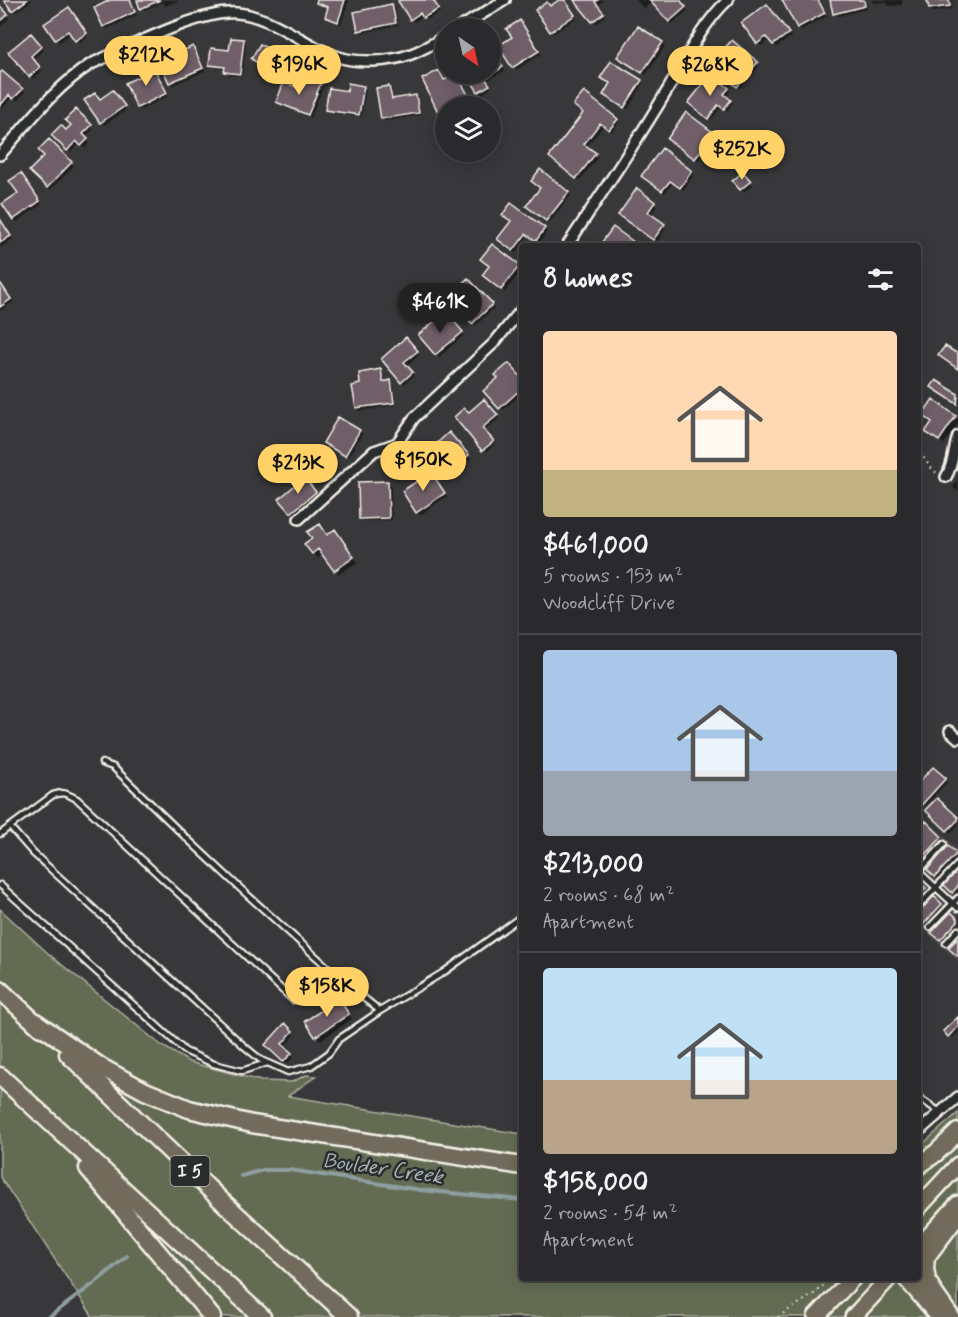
<!DOCTYPE html>
<html lang="en">
<head>
<meta charset="utf-8">
<style>
  body { margin:0; font-family:Mynerve,sans-serif; background:#323134; color:#f1f3f6; height:100vh; display:flex; flex-direction:column; font-size:22px; white-space:nowrap }
  * { box-sizing:border-box; margin:0 }
  p { font-size:20px; color:#a5a6a9 }
  .icon { flex:none; width:33px; height:33px; fill:none; stroke:currentColor; stroke-width:2; stroke-linecap:round; stroke-linejoin:round }
  .map { position:relative; flex:1; overflow:hidden }
  .sheet { position:absolute; left:519px; top:243px; width:402px; height:1038px; display:flex; flex-direction:column; background:#2a292c; border-radius:6px; box-shadow:0 3px 15px #0003,0 0 0 2px #464548 }
  .sheet>* { flex:none }
  .needle { width:39px; rotate:146deg }
  .buttons { position:absolute; left:435px; top:18px; display:grid; gap:12px }
  .buttons a { display:grid; place-items:center; width:66px; height:66px; border-radius:50%; background:#2a292c; box-shadow:0 3px 15px #0003,0 0 0 2px #464548; font-size:30px }
  .price { position:absolute; translate:-50% -51px; padding:0 14px; border-radius:21px; background:#ffd166; color:#111; font-size:20px; line-height:39px; filter:drop-shadow(0 2px 3px #0008) }
  .price::after { content:''; position:absolute; left:50%; top:36px; width:18px; height:14px; margin-left:-9px; background:inherit; clip-path:polygon(0 0,100% 0,50% 100%) }
  .price.active { background:#222; color:#fff }
  ul { padding:0; list-style:none }
  li { display:grid; align-content:center; gap:12px; height:318px; padding:0 24px }
  li+li { border-top:2px solid #464548 }
  li span { display:grid; place-items:center; height:186px; border-radius:6px; color:#555 }
  li>.icon { margin-inline-start:auto }
  span .icon { width:108px; height:108px; fill:#fffc; stroke-width:1 }
  li b { font-size:26px }
  h2 { display:flex; justify-content:space-between; align-items:center; height:72px; padding:0 24px; font-size:26px }
  .map>svg:first-child { display:block }
</style>
</head>
<body>
<div class="map">
<svg width="958" height="1317" viewBox="0 0 958 1317">
  <rect width="100%" height="100%" fill="#38373a"/>
  <filter id="ink" filterUnits="userSpaceOnUse"><feTurbulence type="fractalNoise" baseFrequency=".0167" numOctaves="2"/><feDisplacementMap in="SourceGraphic" scale="12" xChannelSelector="R" yChannelSelector="G"/><feConvolveMatrix kernelMatrix="1 2 1 2 8 2 1 2 1" color-interpolation-filters="sRGB"/></filter>
  <g filter="url(#ink)">
    <path fill="#484348" d="M918 812 958 849V962L918 924Z"/>
    <path fill="#636c53" stroke="#acae9e" stroke-width="1.5" d="M0 909 50 955 161 1045 189 1062 261 1081 292 1082 306 1075 316 1076 288 1096 522 1134V1278H918V1148L958 1113V1317H93L0 1177Z"/>
    <path fill="#0007" d="M6 0H33L15 12Z
      M113 0H130L137 15 107 29 105 26 96 9Z
      M138 0H177V1L166 6 163 2 145 10Z
      M319 0H349L341 24 329 20 326 17 329 9 321 6 318 3Z
      M403 0H433L440 12 427 20 424 16 414 22 411 19Z
      M561 0 565 2 576 18 553 34 551 31 549 8Z
      M576 0H604L597 6 605 16 596 24Z
      M636 0H678L688 10 672 24 652 1 644 9Z
      M784 0H818L827 16 801 30 798 27Z
      M831 0H865L867 9 838 16 835 13Z
      M871 0H902V5L889 6 886 2 874 3Z
      M929 0H951L952 9 933 12 930 9Z
      M392 5 395 8 398 25 362 33 359 30Z
      M0 8 9 18 0 27Z
      M770 9 791 37 777 47 770 39 761 46 758 43Z
      M71 12 88 37 79 43 72 33 59 42 56 39Z
      M522 25 541 54 516 70 500 47 514 38Z
      M30 35 44 50 32 60 42 71 33 79 10 52Z
      M243 41 246 43 242 76 228 75 226 72V69L213 67 211 64 231 51Z
      M732 42 759 66 740 88 713 64Z
      M662 43 665 46 646 75 622 60Z
      M261 46 287 63 280 75 256 61Z
      M193 48 196 51 205 71 173 85 170 82Z
      M490 49 505 70 487 81 491 88 482 94 468 74H490Z
      M152 66 155 69 168 96 141 110 138 107 144 75Z
      M439 72 445 81 457 75 460 78 471 100 458 106H446V113L442 114 439 112 424 79Z
      M2 73 25 92 17 101 13 97 2 109 0 107V76Z
      M605 80 641 81 643 84 628 109 608 97 612 84Z
      M320 84 323 87 311 117 281 105 278 102Z
      M363 87 366 90 361 117 330 112 327 109Z
      M389 87 392 90 393 100 416 97 418 100 421 115 385 121 382 118Z
      M728 89 730 92 726 97 733 103 727 111 722 106 711 120 692 106Z
      M116 95 126 110 104 125 101 122 100 101Z
      M76 111 93 129 85 138 90 143 85 148 80 143 71 152 53 135 66 132 73 126Z
      M585 113 617 120 619 122 612 132 604 125 586 147 598 157 580 180 553 159Z
      M713 134 716 136 698 161 672 141Z
      M49 141 74 166 50 190 31 171 46 156Z
      M662 150 694 175 683 190 673 182 665 193 646 178Z
      M743 174 753 185 744 192 735 181Z
      M23 177 42 204 17 222 14 219Z
      M542 188 568 193 571 195 549 223 531 208Z
      M637 191 657 206 650 215 666 228 657 242 623 217Z
      M0 220 13 239 0 248Z
      M512 221 544 230 547 232 539 243 529 235 516 253 502 242Z
      M492 246 522 269 505 292 487 278 491 266Z
      M468 280 494 308 476 325 449 297Z
      M0 286 4 288 13 302 0 311Z
      M446 314 464 335 439 357 420 335Z
      M409 342 419 355 406 366 414 376 404 384 383 359Z
      M381 371 383 374 385 383 390 382 393 385 396 405 360 411 357 408 362 386Z
      M500 378 522 380V393L503 410 485 391Z
      M484 401 499 418 484 431 495 444 486 452 456 417 469 414Z
      M955 417 958 419V424L944 444 932 436Z
      M359 431 362 434 349 457 328 446Z
      M449 434 471 459 449 478 433 460 443 451Z
      M434 476 447 496 420 515 417 512Z
      M304 479 318 495 295 515 281 499Z
      M958 480V492L953 487Z
      M388 483 391 486 392 520 363 521 360 519Z
      M324 530 328 536H339L358 562 339 574 323 554 318 558 313 553Z
      M933 769 947 782 921 810 918 807V786Z
      M927 810 958 819V825L951 833Z
      M926 823 946 842 925 865 918 858V832Z
      M956 854 958 857 939 879 929 870Z
      M958 872V891L955 894 946 885Z
      M918 883 927 892 918 902Z
      M934 899 944 908 927 926 918 918V916Z
      M958 921V927L944 942 934 933Z
      M343 1005 352 1019 321 1040 316 1036Z
      M958 1019V1033L952 1038 945 1031Z
      M285 1025 295 1035 284 1047 294 1057 287 1064 267 1045Z"/>
    <g fill="none" stroke-linecap="round" stroke-linejoin="round">
      <path stroke="#8f9fa0" stroke-width="4" d="M241 1176 263 1170H290L421 1190 522 1200
        M49 1317 96 1282 127 1256"/>
    </g>
    <path fill="#6f5e68" stroke="#f4f1e8" stroke-width="1.5" d="M4 0H27L12 11Z
      M110 0H130L135 12 103 27 94 8Z
      M137 0H160L140 9Z
      M317 0H345L338 22 325 17 328 7 316 3Z
      M400 0H433L439 9 423 18 420 13 410 20 398 1Z
      M559 0H565L575 15 550 32 535 10 547 2 550 6Z
      M574 0H598L595 2 604 13 592 22Z
      M649 0H680L686 7 669 22Z
      M782 0H818L825 13 797 28Z
      M830 0H864L865 6 833 14Z
      M927 0H949L950 6 929 9Z
      M392 4 396 23 358 31 354 12Z
      M767 4 789 33 773 45 766 37 757 44 741 23Z
      M0 6 8 14 0 22Z
      M69 7 87 33 75 41 68 31 55 40 44 24Z
      M520 20 539 51 512 68 498 46 512 37 506 29Z
      M638 26 663 42 642 73 617 57Z
      M31 33 42 46 31 56 40 67 29 77 8 52Z
      M231 38 244 39 240 74 224 72 225 67 209 65 211 48 229 50Z
      M732 40 758 62 737 87 710 64Z
      M260 44 285 59 277 74 251 59Z
      M193 46 203 68 169 83 161 65 180 56 178 53Z
      M491 47 503 67 485 78 490 85 478 92 467 74H490Z
      M611 61 642 80 624 108 603 95 610 83 600 78Z
      M152 64 167 93 137 108 125 83 142 75 140 70Z
      M439 70 444 80 457 74 469 97 450 106H446V109L438 112 422 79Z
      M2 71 23 89 13 99 9 95 0 106V73Z
      M711 74 729 88 724 94 731 100 724 109 718 105 708 119 688 103Z
      M306 77 321 83 308 115 276 102 284 82 301 89Z
      M348 83 364 86 359 115 325 110 329 88 347 91Z
      M389 86 392 99 416 95 419 113 381 119 376 88Z
      M113 90 125 106 100 123 84 100 95 93 100 99Z
      M584 92 618 119 609 130 600 123 584 144 596 153 576 179 549 157 583 113 573 105Z
      M76 109 92 125 83 134 88 139 81 146 76 141 67 151 51 135 61 125 66 130 71 125 65 120Z
      M686 112 714 133 695 159 667 139Z
      M49 139 72 162 47 188 29 171 44 156 38 150Z
      M662 148 692 171 680 188 670 181 662 191 641 176Z
      M540 169 569 192 546 221 526 206 540 188 531 181Z
      M743 172 751 181 740 190 732 181Z
      M21 173 40 201 13 220 2 204 18 193 9 181Z
      M637 188 655 202 648 212 665 224 653 240 618 215Z
      M511 203 545 228 536 241 526 234 513 251 497 239 511 221 502 215Z
      M0 219 11 236 0 243Z
      M613 227 638 245 637 246H599Z
      M492 244 520 265 501 290 482 275 489 266 480 259Z
      M468 278 493 304 472 324 447 297Z
      M1 284 11 299 0 307V285Z
      M446 312 463 332 435 355 418 335Z
      M406 337 418 351 404 362 413 372 401 383 381 359Z
      M945 346 958 354V369L938 355Z
      M509 363 522 378V388L499 409 483 391 498 378 495 375Z
      M381 369 383 382 391 380 394 403 356 408 352 386 360 384 359 373Z
      M936 380 958 394 957 404 931 387Z
      M484 399 498 415 482 428 494 441 482 451 454 417 464 408 469 412Z
      M933 399 956 416 939 441 925 432 932 422 922 415Z
      M338 417 360 430 345 456 323 443Z
      M449 432 469 455 445 476 431 460 440 451 435 445Z
      M431 472 445 493 416 513 402 491Z
      M304 477 316 492 291 513 279 499Z
      M388 481 389 518 359 519 358 482Z
      M320 524 327 535 335 529 354 557 334 571 318 549 312 554 304 544 312 538 307 532Z
      M933 767 946 778 918 809V783Z
      M937 798 958 817V820L947 831 925 810Z
      M926 821 942 837 920 861 918 860V829Z
      M948 846 957 853 935 877 927 870Z
      M958 870V886L952 893 944 885Z
      M918 881 926 888 918 897Z
      M934 896 942 904 923 925 918 920V913Z
      M951 912 958 919V921L940 940 931 933Z
      M958 938V955L957 956 948 948Z
      M339 999 349 1014 315 1037 305 1021Z
      M958 1017V1027L948 1037 943 1031Z
      M285 1023 293 1031 282 1044 292 1053 283 1062 265 1045Z"/>
    <g fill="none" stroke-linecap="round" stroke-linejoin="round">
      <g stroke="#f4f1e8" stroke-width="9">
        <path id="service" d="M102 763 113 767 178 830 242 890 343 981 380 1011
          M918 823 920 820
          M10 827 33 853 244 1046 261 1060 288 1072 311 1066 329 1053 339 1039 380 1011 444 972 522 916
          M0 834 53 795C64 791 67 794 77 799L293 1000 343 981
          M918 871 958 908
          M918 872 944 844
          M0 885 185 1051 214 1064 242 1071 267 1063
          M918 907 958 864
          M930 927 958 898
          M946 943 958 930
          M918 1097 941 1113"/>
      </g>
      <g stroke="#f4f1e8" stroke-width="14">
        <path id="minor" d="M459 28 505 0
          M0 155C28 123 55 87 91 64 127 48 200 10 237 13 259 15 278 26 296 36 312 45 328 55 346 59 355 61 364 61 373 61 404 60 419 52 446 36
          M567 246C599 197 632 149 662 99 683 66 699 27 728 0
          M946 477C954 464 953 451 958 436
          M299 519 374 451 397 443 414 418 494 343 522 309
          M950 731 958 738
          M918 1132 958 1097"/>
      </g>
      <g stroke="#f4f1e8" stroke-width="20">
        <path id="primary" d="M918 1208 958 1165
          M918 1248 958 1204"/>
      </g>
      <g stroke="#f4f1e8" stroke-width="20">
        <path id="trunk" d="M816 1317 853 1278
          M853 1317 889 1278"/>
      </g>
      <g stroke="#f4f1e8" stroke-width="21">
        <path id="motorway" d="M0 990 41 1028
          M34 1021 101 1067 145 1091 189 1109 252 1124 522 1166
          M68 1054 224 1203 349 1317
          M0 1076 262 1317
          M918 1166 936 1153 958 1132
          M88 1168 212 1317
          M906 1278 937 1314
          M951 1317 934 1293 927 1280 925 1269 926 1257 958 1215"/>
      </g>
      <path stroke="#f4f1e8" stroke-width="2" stroke-dasharray="1.5 4.5" stroke-linecap="butt" d="M918 447C923 456 928 467 937 473
        M778 1317 817 1292 831 1278"/>
      <use href="#service" stroke="#2a2d2e" stroke-width="4.5"/>
      <use href="#minor" stroke="#2a2d2e" stroke-width="9"/>
      <use href="#primary" stroke="#726b5a" stroke-width="15"/>
      <use href="#trunk" stroke="#726b5a" stroke-width="15"/>
      <use href="#motorway" stroke="#726b5a" stroke-width="16"/>
    </g>
  </g>
  <g text-anchor="middle" stroke-width="5" stroke-linejoin="round" paint-order="stroke">
    <rect fill="#2a2d2e" stroke="#b7b6b0" stroke-width="1.5" x="170.5" y="1156" width="39" height="30" rx="4.5"/>
    <g font-size="18" font-weight="bold" fill="#f4f1e8">
      <text x="190" y="1177">I 5</text>
    </g>
    <g font-size="21" font-style="italic" fill="#a8b4b2" stroke="#2a2d2e">
      <text transform="translate(383 1168) rotate(8)" y="7">Boulder Creek</text>
    </g>
  </g>
</svg>
<div class="buttons">
<a><svg class="needle" viewBox="-14 -14 28 28"><path d="M0-13l5 13h-10z" fill="#e53935"/><path d="M0 13l5-13h-10z" fill="#a5a6a9"/></svg></a>
<a><svg class="icon" aria-label="layers" viewBox="0 0 24 24"><path d="M12 4l9 5-9 5-9-5zM3 14l9 5 9-5"/></svg></a>
</div>
<b class="price" style="left:146px;top:87px">$212K</b>
<b class="price" style="left:299px;top:96px">$196K</b>
<b class="price" style="left:710px;top:97px">$268K</b>
<b class="price" style="left:742px;top:181px">$252K</b>
<b class="price active" style="left:440px;top:334px">$461K</b>
<b class="price" style="left:423px;top:492px">$150K</b>
<b class="price" style="left:298px;top:495px">$213K</b>
<b class="price" style="left:327px;top:1018px">$158K</b>
<section class="sheet">
<h2>8 homes<svg class="icon" aria-label="filters" viewBox="0 0 24 24"><path d="M4 7h16M4 17h16"/><circle cx="9" cy="7" r="2"/><circle cx="15" cy="17" r="2"/></svg></h2>
<ul>
<li><span style="background:linear-gradient(#ffd9b3 75%,#c2b280 0)"><svg class="icon" aria-label="home" viewBox="0 0 24 24"><path d="M3 11l9-7 9 7M6 9v11h12V9"/></svg></span><div><b>$461,000</b><p>5 rooms · 153 m²</p><p>Woodcliff Drive</p></div></li>
<li><span style="background:linear-gradient(#a9c7e8 65%,#9aa5b1 0)"><svg class="icon" aria-label="home" viewBox="0 0 24 24"><path d="M3 11l9-7 9 7M6 9v11h12V9"/></svg></span><div><b>$213,000</b><p>2 rooms · 68 m²</p><p>Apartment</p></div></li>
<li><span style="background:linear-gradient(#bfe0f5 60%,#b9a48a 0)"><svg class="icon" aria-label="home" viewBox="0 0 24 24"><path d="M3 11l9-7 9 7M6 9v11h12V9"/></svg></span><div><b>$158,000</b><p>2 rooms · 54 m²</p><p>Apartment</p></div></li>
</ul>
</section>
</div>
</body>
</html>
